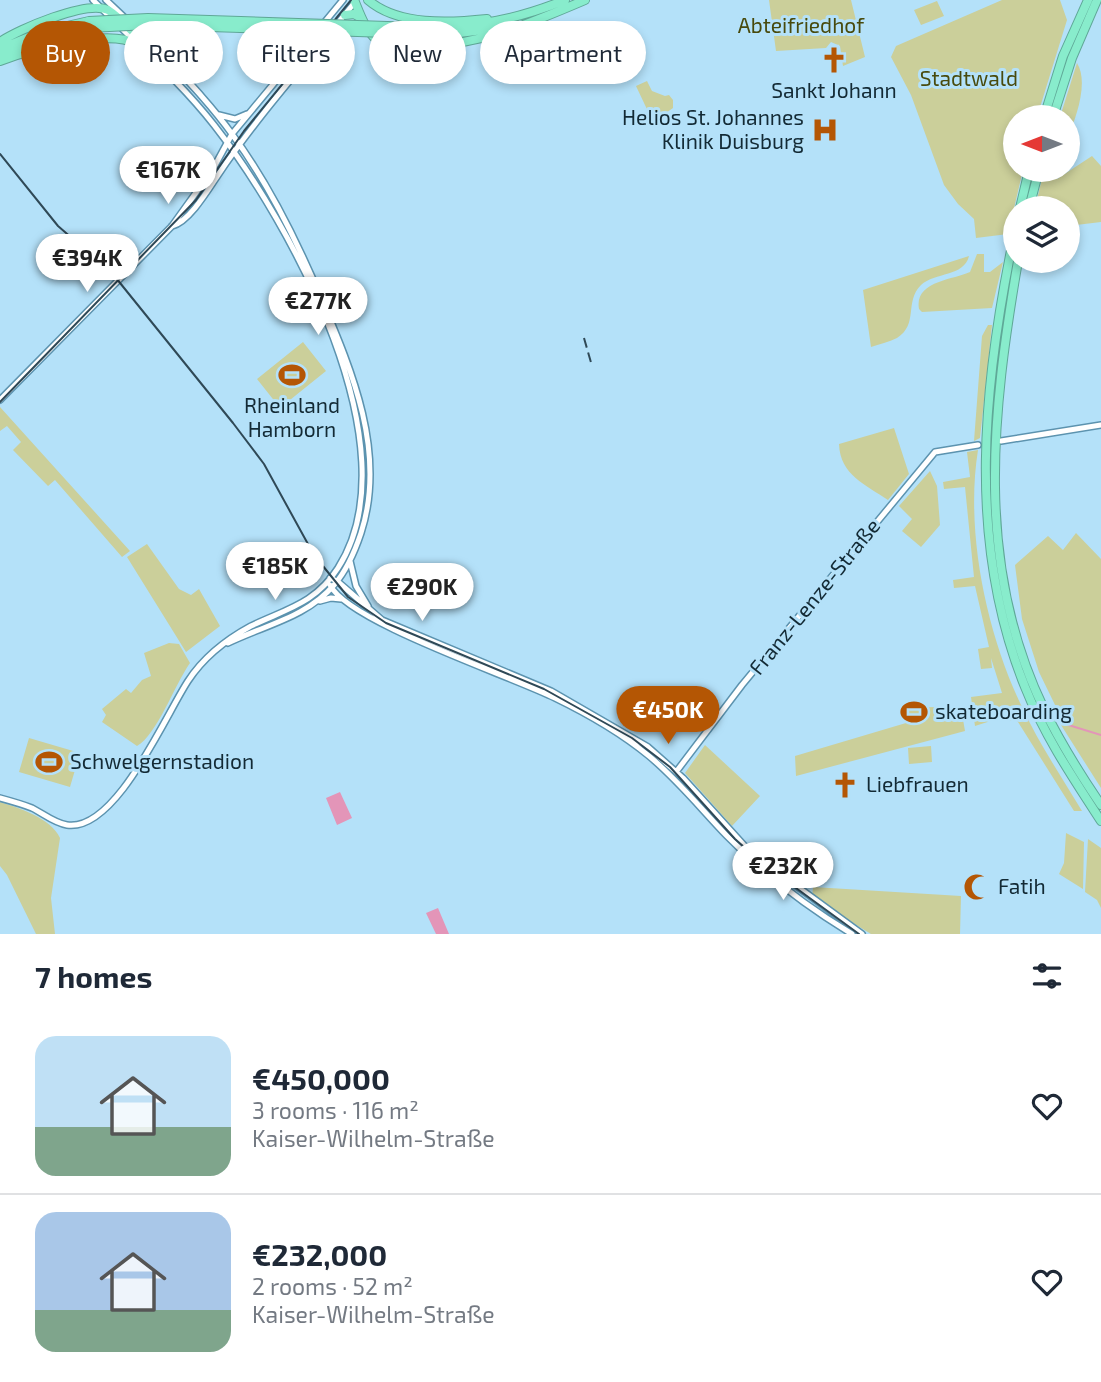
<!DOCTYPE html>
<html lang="en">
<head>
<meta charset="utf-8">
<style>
  body { margin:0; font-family:"Exo 2",sans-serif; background:#f2f2f3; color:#1f2937; height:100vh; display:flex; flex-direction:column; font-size:26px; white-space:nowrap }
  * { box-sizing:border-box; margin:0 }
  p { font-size:23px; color:#747a83 }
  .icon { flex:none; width:38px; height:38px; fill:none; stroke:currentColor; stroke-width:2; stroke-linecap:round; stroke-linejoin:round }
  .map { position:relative; height:934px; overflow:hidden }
  .sheet { display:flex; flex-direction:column; background:#fff; flex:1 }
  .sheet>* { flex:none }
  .hud { position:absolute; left:21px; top:21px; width:700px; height:63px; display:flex; gap:14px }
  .needle { width:46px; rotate:270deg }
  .buttons { position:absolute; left:1003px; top:105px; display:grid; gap:14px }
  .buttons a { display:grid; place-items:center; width:77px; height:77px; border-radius:50%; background:#fff; box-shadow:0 4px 10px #0003; font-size:35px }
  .price { position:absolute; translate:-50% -60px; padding:0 16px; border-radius:24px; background:#fff; color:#222; font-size:23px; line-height:46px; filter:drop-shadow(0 2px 4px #0008) }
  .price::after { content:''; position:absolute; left:50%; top:42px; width:21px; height:16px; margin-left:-10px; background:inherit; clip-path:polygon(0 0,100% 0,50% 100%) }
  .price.current { background:#b45604; color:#fff }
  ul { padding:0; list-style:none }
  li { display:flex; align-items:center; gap:21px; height:175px; padding:0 35px }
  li+li { border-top:2px solid #e0e1e3 }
  li span { display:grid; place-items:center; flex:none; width:196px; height:140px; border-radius:21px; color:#555 }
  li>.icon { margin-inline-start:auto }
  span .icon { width:84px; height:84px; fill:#fffc; stroke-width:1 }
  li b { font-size:30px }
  h2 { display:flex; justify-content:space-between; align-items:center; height:84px; padding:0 35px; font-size:30px }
  .tag { padding:0 24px; border-radius:32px; background:#fff; box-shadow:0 4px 10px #0003; font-size:24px; line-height:63px }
  .tag.current { background:#b45604; color:#fff }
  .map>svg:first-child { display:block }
</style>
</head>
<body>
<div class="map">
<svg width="1101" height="934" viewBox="0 0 1101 934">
  <rect width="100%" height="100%" fill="#b4e1f9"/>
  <path fill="#cbcf9a" d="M769 0H851L865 57 843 66 840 46 831 42 826 48 776 51Z
    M1002 0H1060L1067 20 1037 117H1015V170H1023L1008 234 976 238 974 219 958 204 944 185 911 95 891 57 896 46Z
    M937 1 944 16 921 25 914 10Z
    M1077 63C1089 82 1076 118 1068 137V117H1060Z
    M647 81 652 91 665 96 669 95 673 100V108L653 122 636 86Z
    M1092 156 1101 166V222L1068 226V208H1035L1044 170H1059L1057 179Z
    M977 254H984V272H990L1003 262 992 308 922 312 919 309C914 281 953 280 970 272Z
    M969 256C964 277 935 272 921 285 904 302 919 324 897 338 889 342 879 344 871 347L863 290Z
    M988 325H992L980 438 974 441 982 336Z
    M303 342 326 371 280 408 257 379Z
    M0 407 130 551 122 557 55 480 48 486 13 450 21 442 7 426 0 431Z
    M894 428 909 474 888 500C866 485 840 475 839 444Z
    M978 450C965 531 986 631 1021 705 1038 742 1061 776 1082 811H1074L1018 722 1000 718 975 726 971 697 1002 693 991 658 992 668 981 669 978 649 989 647 975 586 954 588 953 580 974 577 965 487 944 489 943 482 970 477 967 452Z
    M930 471 937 486 940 525 921 547 902 531 912 519 899 506Z
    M1076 533 1101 559V788L1061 725 1056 707 1039 672 1022 619 1015 565 1048 536 1063 550Z
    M147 544 179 589 191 595 199 589 220 626 186 652 127 557Z
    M169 643 179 644 190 663C175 684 157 735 137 746L102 722 106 715 102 709 126 689 131 693 142 680 151 676 144 653Z
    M921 706 924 716 926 707 961 708 965 731 796 776 795 756 906 723 903 707Z
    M29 738 80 753 70 787 19 772Z
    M705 745 760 796 732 826 685 773Z
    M931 746 932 762 909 764 908 748Z
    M0 802C19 808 51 818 60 838L51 898 55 934H36L7 875 0 866Z
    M1066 833 1084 842 1083 889 1059 874 1064 863Z
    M1088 839 1101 848V908L1097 900 1085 892Z
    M813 887 961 896 960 934H871L812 898Z"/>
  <path fill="#e395b8" d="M340 792 352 818 337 825 326 798Z
    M438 908 449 934H436L426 913Z"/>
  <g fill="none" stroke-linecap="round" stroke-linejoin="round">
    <path stroke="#e395b8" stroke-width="2" d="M1023 720H1028
      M1062 723 1101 735"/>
    <g stroke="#5c93af" stroke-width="8">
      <path id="secondary" d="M106 0 125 18
        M132 25 148 40
        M155 46C182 75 209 102 232 134 269 184 297 241 321 298 352 371 387 453 361 533 355 551 347 570 334 585 307 617 265 625 228 643
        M219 115 235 119 247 114
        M172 226C189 222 208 190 218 175 259 114 309 59 355 2
        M0 400 172 226 213 169 232 134 343 0
        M1001 441 1101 425
        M350 561 356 586 368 606
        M330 578 337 581 382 620 551 691 648 747 683 778 750 852 862 934
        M330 585C348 622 511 676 555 698 588 714 621 733 649 756 678 780 701 809 727 836 763 873 807 907 852 934
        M320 601 331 598 341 599
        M676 772 742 685 935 452 978 445
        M0 798C11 801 22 804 32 808 44 814 54 823 67 825 116 832 165 716 188 681 203 658 227 639 251 626 286 609 315 604 338 568 415 448 290 222 214 125 178 79 133 41 93 0"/>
    </g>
    <g stroke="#5fa897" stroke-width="10">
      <path id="motorway" d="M368 0C398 26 450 23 487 19
        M355 2C361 17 367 34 381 43 392 49 407 47 419 47 480 45 529 24 585 0
        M345 15 354 14 361 18
        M387 26C458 28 498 27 565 0
        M387 33H459L507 27
        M0 42C19 29 87 0 108 10 125 21 136 39 156 47
        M0 49 41 32 89 21
        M3 55 43 38 90 28
        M0 61C29 50 109 28 136 44
        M1044 117 1063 56 1088 0
        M1053 117 1072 58 1097 0
        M1020 208 1029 170
        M1029 208 1039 170
        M1015 231C983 382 966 541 1025 687 1044 735 1073 778 1101 821
        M1018 261C992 412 974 565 1044 709 1060 742 1080 774 1101 805"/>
    </g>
    <use href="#secondary" stroke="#fff" stroke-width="5"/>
    <use href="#motorway" stroke="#88eccc" stroke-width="8"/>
    <path stroke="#2f4957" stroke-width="2" d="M0 154 58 226 112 273 233 423 264 464 314 555 348 597 386 623 544 689 632 738 670 767 735 839 763 864 859 934
      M0 402 196 200 244 131 351 0"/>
    <path stroke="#2f4957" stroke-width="2" stroke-dasharray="10 5" stroke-linecap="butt" d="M584 338 592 366"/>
    <g stroke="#5fa897" stroke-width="10" stroke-linecap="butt">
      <path id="motorway-bridge" d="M89 21 148 18 387 26
        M90 28 148 25 387 33"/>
    </g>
    <use href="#motorway-bridge" stroke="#88eccc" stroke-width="8"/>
  </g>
  <defs>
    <g id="church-bare" transform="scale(2.1)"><path d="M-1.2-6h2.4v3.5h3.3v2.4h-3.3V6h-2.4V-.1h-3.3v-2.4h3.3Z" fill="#b45604" stroke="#b4e1f9" stroke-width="2.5" paint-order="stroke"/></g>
    <g id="hospital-bare" transform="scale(2.1)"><path d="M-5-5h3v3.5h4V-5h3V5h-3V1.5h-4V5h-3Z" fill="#b45604" stroke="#b4e1f9" stroke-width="2.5" paint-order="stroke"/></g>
    <g id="stadium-bare" transform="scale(2.1)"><path d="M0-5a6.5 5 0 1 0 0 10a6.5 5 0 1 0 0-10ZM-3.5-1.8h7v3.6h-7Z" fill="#b45604" stroke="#b4e1f9" stroke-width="2.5" paint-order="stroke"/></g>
    <g id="mosque-bare" transform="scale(2.1)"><path d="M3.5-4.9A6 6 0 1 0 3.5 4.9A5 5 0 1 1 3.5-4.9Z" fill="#b45604" stroke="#b4e1f9" stroke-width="2.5" paint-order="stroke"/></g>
  </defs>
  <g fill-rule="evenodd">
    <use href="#church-bare" x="834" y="60"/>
    <use href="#hospital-bare" x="825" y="130"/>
    <use href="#stadium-bare" x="292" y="375"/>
    <use href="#stadium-bare" x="914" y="712"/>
    <use href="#stadium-bare" x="49" y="762"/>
    <use href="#church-bare" x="845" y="785"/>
    <use href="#mosque-bare" x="977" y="887"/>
  </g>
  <g text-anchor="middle" stroke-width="6" stroke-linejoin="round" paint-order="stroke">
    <g font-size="21" fill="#484a0d" stroke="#b4e1f9">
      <text x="801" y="33">Abteifriedhof</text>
      <text x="969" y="86">Stadtwald</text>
    </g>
    <g font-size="21" fill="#132a35" stroke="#b4e1f9" text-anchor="start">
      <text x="834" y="98" text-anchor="middle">Sankt Johann</text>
      <text x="804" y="125" text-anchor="end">Helios St. Johannes<tspan x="804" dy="24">Klinik Duisburg</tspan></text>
      <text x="292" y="413" text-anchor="middle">Rheinland<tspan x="292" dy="24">Hamborn</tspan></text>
      <text x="935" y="719">skateboarding</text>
      <text x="70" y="769">Schwelgernstadion</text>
      <text x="866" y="792">Liebfrauen</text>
      <text x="998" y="894">Fatih</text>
    </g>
    <g font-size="21" fill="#132a35" stroke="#b4e1f9">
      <text transform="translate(815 597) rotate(-51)" y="7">Franz-Lenze-Straße</text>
    </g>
  </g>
</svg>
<div class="buttons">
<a><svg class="needle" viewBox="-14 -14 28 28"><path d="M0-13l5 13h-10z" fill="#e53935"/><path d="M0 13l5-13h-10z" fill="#747a83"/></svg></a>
<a><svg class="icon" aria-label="layers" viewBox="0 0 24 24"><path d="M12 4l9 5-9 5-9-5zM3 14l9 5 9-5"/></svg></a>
</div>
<b class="price" style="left:168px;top:206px">€167K</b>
<b class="price" style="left:87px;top:294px">€394K</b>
<b class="price" style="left:318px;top:337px">€277K</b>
<b class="price" style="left:275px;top:602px">€185K</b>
<b class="price" style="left:422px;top:623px">€290K</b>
<b class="price current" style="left:668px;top:746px">€450K</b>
<b class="price" style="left:783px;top:902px">€232K</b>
<div class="hud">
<a class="tag current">Buy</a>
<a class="tag">Rent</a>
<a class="tag">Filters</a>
<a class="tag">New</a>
<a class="tag">Apartment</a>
</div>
</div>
<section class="sheet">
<h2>7 homes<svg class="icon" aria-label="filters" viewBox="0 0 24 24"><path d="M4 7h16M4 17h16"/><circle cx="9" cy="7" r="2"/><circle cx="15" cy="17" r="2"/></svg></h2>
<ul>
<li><span style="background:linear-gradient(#bfe0f5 65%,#7fa58c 0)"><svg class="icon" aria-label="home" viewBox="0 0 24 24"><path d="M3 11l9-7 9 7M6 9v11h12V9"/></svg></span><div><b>€450,000</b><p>3 rooms · 116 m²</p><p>Kaiser-Wilhelm-Straße</p></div><svg class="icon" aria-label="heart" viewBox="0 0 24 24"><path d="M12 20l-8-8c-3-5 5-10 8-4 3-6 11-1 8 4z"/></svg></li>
<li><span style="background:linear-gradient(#a9c7e8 70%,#7fa58c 0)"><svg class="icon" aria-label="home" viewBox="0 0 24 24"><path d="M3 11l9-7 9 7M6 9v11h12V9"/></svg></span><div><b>€232,000</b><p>2 rooms · 52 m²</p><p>Kaiser-Wilhelm-Straße</p></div><svg class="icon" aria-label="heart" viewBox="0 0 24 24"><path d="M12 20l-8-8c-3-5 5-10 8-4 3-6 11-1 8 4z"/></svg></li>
</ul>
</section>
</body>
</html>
